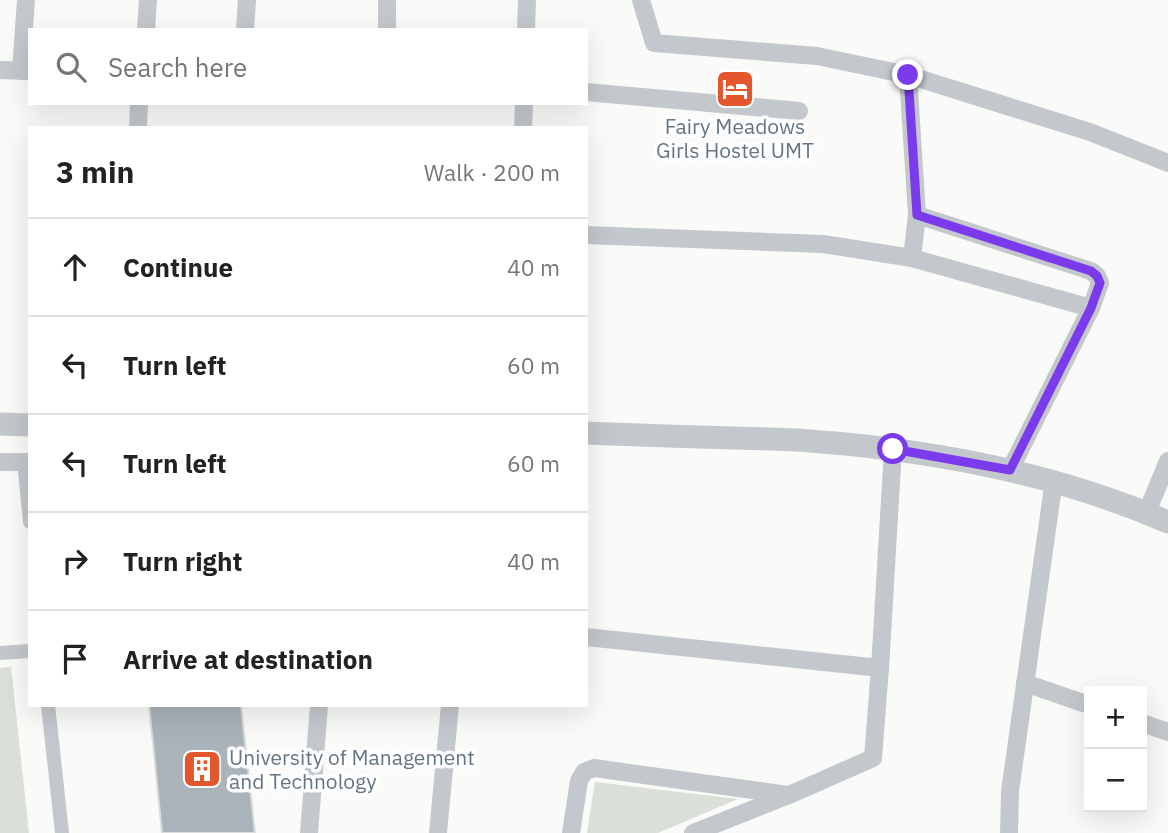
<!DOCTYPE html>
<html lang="en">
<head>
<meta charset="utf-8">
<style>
	body { margin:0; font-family:"IBM Plex Sans",sans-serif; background:#f2f2f2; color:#222 }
	.controls { position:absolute; right:21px; bottom:21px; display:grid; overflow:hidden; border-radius:0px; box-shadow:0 7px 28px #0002 }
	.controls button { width:63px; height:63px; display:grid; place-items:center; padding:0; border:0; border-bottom:2px solid #e0e0e0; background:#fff; color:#222; font:35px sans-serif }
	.stop { position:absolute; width:21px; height:21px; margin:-16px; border:5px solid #7c3aed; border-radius:50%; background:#fff }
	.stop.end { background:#7c3aed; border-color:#fff; box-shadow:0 2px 7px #0008 }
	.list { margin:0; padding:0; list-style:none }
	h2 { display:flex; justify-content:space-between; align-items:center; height:91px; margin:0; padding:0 28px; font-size:30px }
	h2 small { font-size:23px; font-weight:400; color:#767676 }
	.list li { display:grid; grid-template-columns:46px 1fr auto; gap:21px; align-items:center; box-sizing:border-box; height:98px; padding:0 28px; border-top:2px solid #e0e0e0 }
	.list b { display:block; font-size:26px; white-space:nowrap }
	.list em { font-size:23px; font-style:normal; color:#767676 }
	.icon { flex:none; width:38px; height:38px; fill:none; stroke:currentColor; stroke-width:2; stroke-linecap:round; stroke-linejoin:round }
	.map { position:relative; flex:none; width:1168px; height:833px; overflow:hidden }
	.search { position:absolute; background:#fff; box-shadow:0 7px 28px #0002; left:28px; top:28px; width:560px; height:77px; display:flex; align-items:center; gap:18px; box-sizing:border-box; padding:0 24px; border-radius:0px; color:#767676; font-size:26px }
	.panel { position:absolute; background:#fff; box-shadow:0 7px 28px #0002; left:28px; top:126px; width:560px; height:581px; border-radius:0px }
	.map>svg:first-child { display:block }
	.green { fill:#dadfd7 }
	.building { fill:#aab3b9; stroke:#dcdcda; stroke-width:2 }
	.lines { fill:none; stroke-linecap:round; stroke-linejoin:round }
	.pedestrian { stroke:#c3c8cc; stroke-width:14 }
	.minor { stroke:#c3c8cc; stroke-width:18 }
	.tertiary { stroke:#c3c8cc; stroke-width:23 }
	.route { stroke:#7c3aed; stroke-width:9 }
	.labels { text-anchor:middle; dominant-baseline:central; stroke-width:7; stroke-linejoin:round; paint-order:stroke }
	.poi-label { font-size:21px; fill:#657683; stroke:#fff }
</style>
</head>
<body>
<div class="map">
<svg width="1168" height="833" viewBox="0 0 1168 833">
	<rect width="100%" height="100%" fill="#fafaf8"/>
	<g class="green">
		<path d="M11 667 29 833H0V668Z"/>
		<path d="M595 782 738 799 658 833H587Z"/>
	</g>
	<path class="building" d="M149 705H241L255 833H162Z"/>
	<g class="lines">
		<g class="pedestrian">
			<path d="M24 462 30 522"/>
			<path d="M0 653 30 651"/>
			<path d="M48 705 62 833"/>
		</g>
		<g class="minor">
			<path d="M641 0 654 43 817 56 908 75 917 215 912 258"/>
			<path d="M146 30 148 0"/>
			<path d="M245 30 247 0"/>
			<path d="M387 30V0"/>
			<path d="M526 30 527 0"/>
			<path d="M0 70 30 71"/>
			<path d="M21 71 26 0"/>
			<path d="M908 75 1090 132 1168 163"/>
			<path d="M586 92 799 111 734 105"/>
			<path d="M138 128 139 103"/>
			<path d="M523 128 524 103"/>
			<path d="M917 215 1091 271 1097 276 1100 283 1091 308 1010 470"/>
			<path d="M586 235 823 244 912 258 1091 308"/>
			<path d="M0 462H30"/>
			<path d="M1147 512 1168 461"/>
			<path d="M586 637 880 668"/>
			<path d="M1025 683 1089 705"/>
			<path d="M1142 723 1168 732"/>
			<path d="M309 833 319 705"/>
			<path d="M438 833 450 705"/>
			<path d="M571 833 579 781 584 772 594 768 788 795"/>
			<path d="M693 833 789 795 873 758 880 668 893 449"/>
			<path d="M1009 833 1010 791 1054 480"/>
		</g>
		<g class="tertiary">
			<path d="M0 424 30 425"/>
			<path d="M586 433C636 435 686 437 736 438 761 439 786 439 810 441 932 450 1055 473 1168 522"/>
		</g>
	</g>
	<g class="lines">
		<path class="route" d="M893 449 1010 470 1091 308 1100 283 1097 276 1091 271 917 215 908 75"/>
	</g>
	<defs>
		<g id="hotel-square" transform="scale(2.0125)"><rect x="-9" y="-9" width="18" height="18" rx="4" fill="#e4572e" stroke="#fff"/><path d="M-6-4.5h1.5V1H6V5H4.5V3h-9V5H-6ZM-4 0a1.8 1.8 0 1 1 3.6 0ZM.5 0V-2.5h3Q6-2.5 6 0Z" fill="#fff"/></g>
		<g id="building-square" transform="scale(2.0125)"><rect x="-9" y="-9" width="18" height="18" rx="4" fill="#e4572e" stroke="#fff"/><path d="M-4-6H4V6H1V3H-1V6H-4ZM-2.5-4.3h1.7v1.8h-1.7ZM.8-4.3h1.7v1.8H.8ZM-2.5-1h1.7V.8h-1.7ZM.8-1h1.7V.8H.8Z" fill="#fff"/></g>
	</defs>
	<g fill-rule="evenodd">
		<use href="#hotel-square" x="735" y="89"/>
		<use href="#building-square" x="202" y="769"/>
	</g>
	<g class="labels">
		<g class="poi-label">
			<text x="735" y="126">Fairy Meadows<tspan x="735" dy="24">Girls Hostel UMT</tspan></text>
			<text x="229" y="757" text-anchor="start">University of Management<tspan x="229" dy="24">and Technology</tspan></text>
		</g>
	</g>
</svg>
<div class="controls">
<button>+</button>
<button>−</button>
</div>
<div class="stop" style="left:893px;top:449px"></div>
<div class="stop end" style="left:908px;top:75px"></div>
<div class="search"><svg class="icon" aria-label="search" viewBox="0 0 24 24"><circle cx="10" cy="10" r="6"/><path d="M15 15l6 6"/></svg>Search here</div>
<section class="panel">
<h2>3 min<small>Walk · 200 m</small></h2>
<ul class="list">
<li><svg class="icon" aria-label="ahead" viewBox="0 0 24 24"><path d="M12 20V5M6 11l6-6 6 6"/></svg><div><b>Continue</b></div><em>40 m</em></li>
<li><svg class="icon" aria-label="left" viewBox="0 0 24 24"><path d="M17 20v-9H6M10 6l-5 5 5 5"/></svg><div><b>Turn left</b></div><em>60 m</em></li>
<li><svg class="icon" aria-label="left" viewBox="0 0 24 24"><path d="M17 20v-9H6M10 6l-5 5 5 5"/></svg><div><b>Turn left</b></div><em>60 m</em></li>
<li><svg class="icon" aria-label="right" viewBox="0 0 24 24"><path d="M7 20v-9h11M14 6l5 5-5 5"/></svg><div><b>Turn right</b></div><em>40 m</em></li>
<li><svg class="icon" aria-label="arrive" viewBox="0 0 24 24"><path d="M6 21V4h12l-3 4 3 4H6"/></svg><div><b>Arrive at destination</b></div></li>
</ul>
</section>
</div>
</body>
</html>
